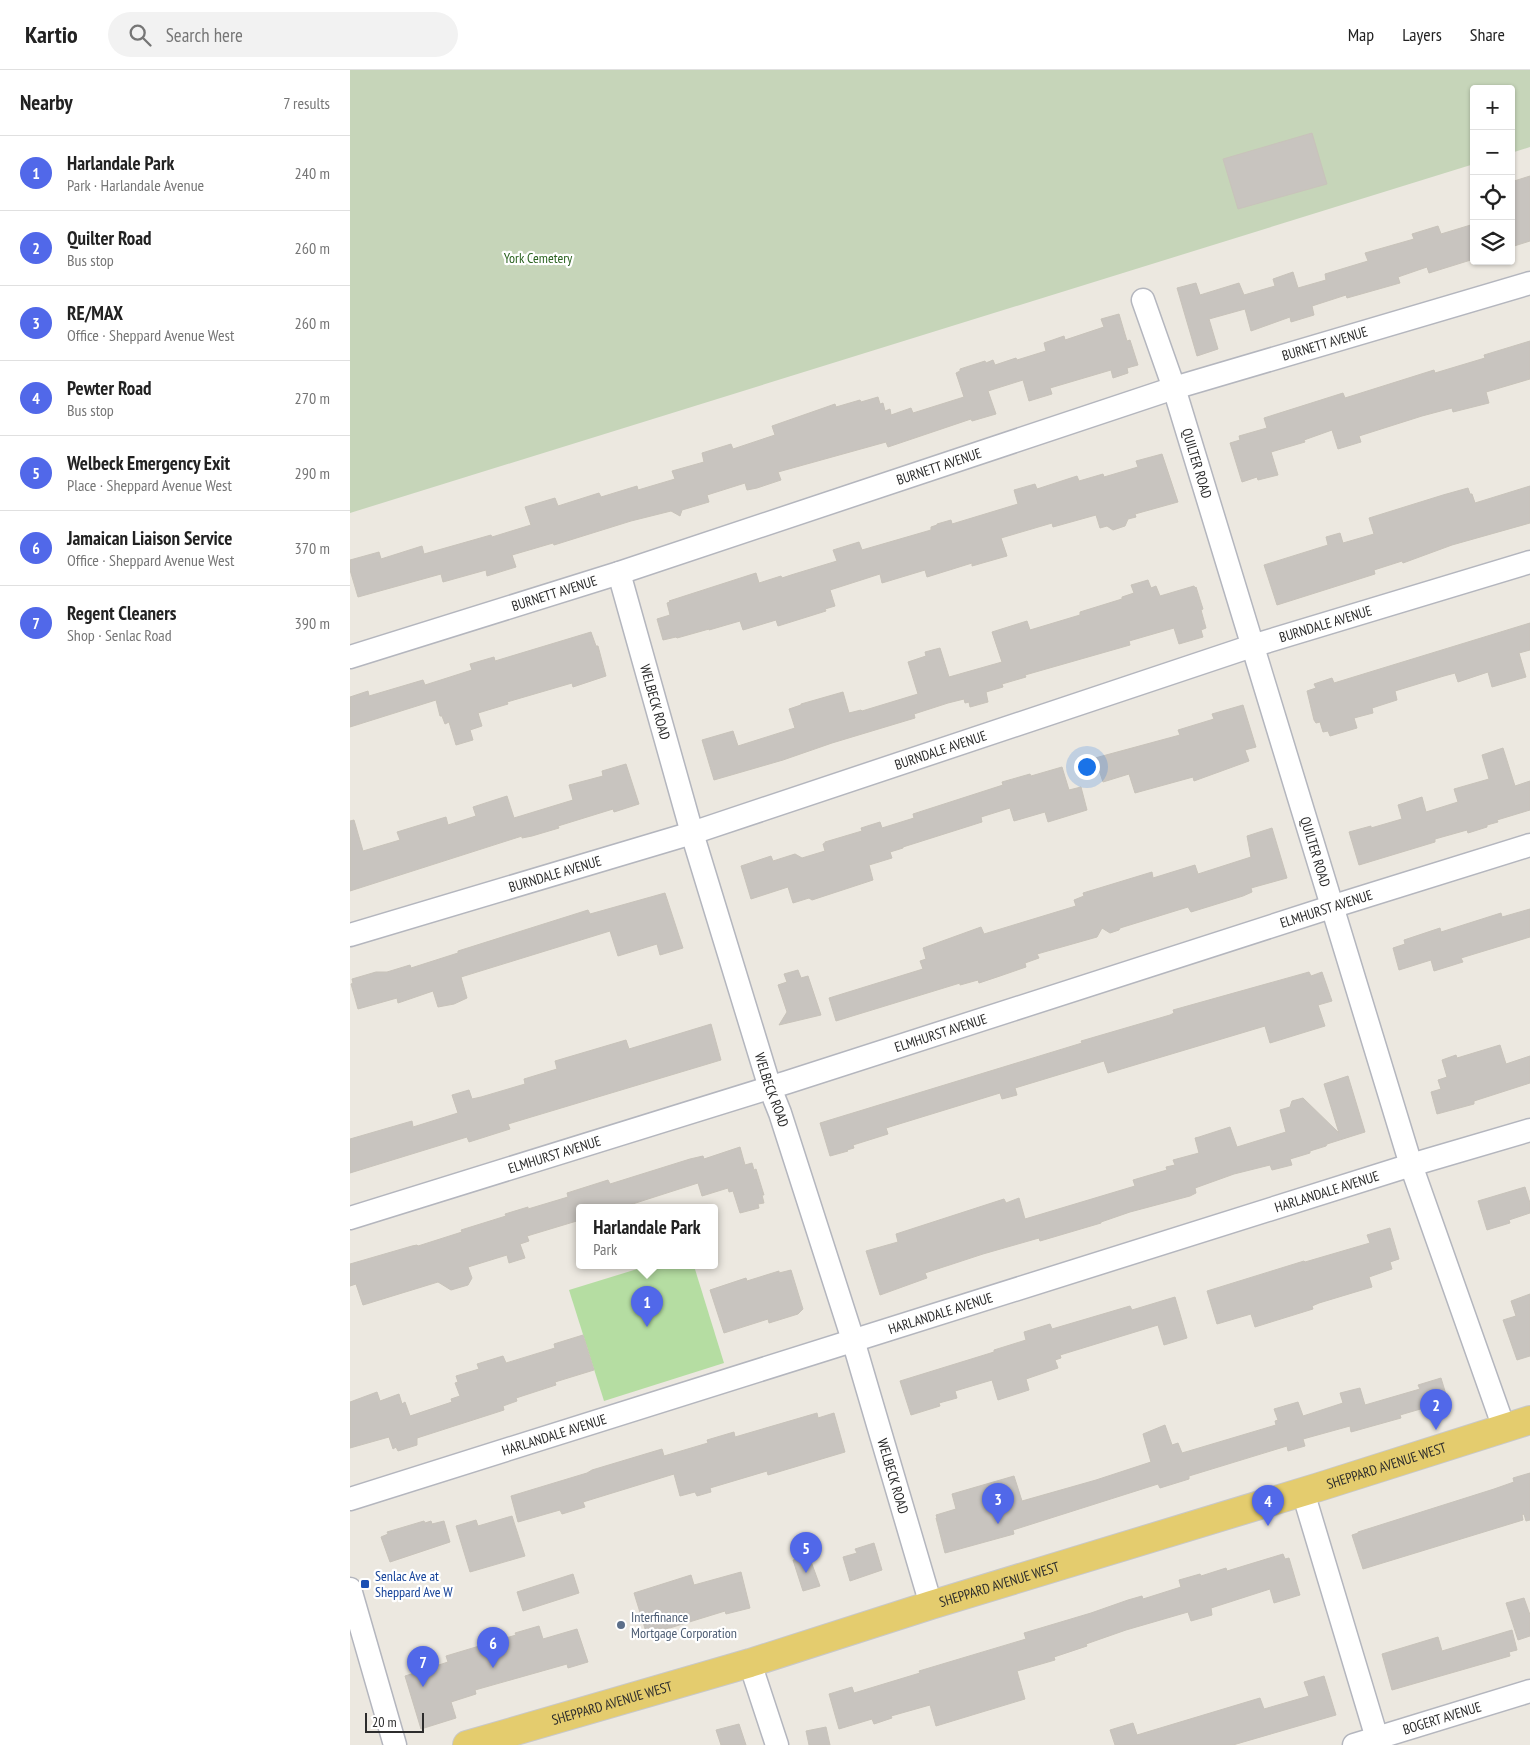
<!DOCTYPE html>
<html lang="en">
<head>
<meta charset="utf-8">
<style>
	body { margin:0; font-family:"PT Sans Narrow",sans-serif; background:#f2f2f2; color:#222 }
	.controls { position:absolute; right:15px; top:15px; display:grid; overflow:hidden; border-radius:5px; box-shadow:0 1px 4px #0004 }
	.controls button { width:45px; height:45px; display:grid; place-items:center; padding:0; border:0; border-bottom:1px solid #e0e0e0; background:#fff; color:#222; font:25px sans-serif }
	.scale { position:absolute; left:15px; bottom:12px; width:59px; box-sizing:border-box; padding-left:5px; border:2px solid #2c2c2c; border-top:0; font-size:14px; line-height:18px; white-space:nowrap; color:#2c2c2c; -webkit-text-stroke:4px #fff; paint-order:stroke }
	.you { position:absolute; left:736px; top:696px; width:18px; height:18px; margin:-12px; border:4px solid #fff; border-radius:50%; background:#1a73e8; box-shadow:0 0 0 8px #1a73e833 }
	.badge { display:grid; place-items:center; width:32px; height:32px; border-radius:50%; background:#5168e9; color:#fff; font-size:16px; font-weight:700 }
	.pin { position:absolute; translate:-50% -41px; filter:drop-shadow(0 1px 2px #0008) }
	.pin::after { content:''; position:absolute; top:26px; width:18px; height:15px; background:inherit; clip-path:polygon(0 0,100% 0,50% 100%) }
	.popup { position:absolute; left:226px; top:1134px; width:142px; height:65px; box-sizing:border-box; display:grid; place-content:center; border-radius:5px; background:#fff; filter:drop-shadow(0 1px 4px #0005); font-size:16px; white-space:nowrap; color:#767676 }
	.popup b { font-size:19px; color:#222 }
	.popup::after { content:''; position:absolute; left:50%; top:100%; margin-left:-10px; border:10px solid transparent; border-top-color:#fff }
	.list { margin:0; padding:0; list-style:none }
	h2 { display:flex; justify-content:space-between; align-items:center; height:65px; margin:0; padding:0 20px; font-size:21px }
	h2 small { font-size:16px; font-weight:400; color:#767676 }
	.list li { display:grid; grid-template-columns:32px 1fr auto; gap:15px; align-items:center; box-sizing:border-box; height:75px; padding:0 20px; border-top:1px solid #e0e0e0 }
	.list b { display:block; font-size:19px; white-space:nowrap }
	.list p { margin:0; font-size:16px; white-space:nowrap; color:#767676 }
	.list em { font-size:16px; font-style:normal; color:#767676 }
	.icon { flex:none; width:28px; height:28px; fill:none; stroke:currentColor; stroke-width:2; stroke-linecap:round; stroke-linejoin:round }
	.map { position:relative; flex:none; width:1180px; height:1675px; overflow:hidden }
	header { display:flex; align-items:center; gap:30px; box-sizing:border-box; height:70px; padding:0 25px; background:#fff; border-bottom:1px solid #e0e0e0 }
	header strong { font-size:24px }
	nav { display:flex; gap:28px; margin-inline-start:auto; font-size:18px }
	.search { width:350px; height:45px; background:#f2f2f2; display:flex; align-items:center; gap:12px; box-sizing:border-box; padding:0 18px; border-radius:28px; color:#767676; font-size:19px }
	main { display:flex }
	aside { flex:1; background:#fff }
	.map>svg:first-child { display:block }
	.green { fill:#b5dda2 }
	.cemetery { fill:#c6d5b9 }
	.building { fill:#c8c4bf; stroke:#c8c3ba }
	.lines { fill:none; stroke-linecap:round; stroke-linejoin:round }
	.minor-casing { stroke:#b4b6be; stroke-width:25 }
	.major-casing { stroke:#c8c8c8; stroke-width:30 }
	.minor { stroke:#fff; stroke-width:22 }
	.major { stroke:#e4cc6e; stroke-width:28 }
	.transit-dot { fill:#1a4fb4; stroke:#fff; stroke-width:2 }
	.service-dot { fill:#5c6f8a; stroke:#fff; stroke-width:2 }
	.labels { text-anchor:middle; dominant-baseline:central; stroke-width:4.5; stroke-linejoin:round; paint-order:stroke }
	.park-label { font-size:14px; fill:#2d6422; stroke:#fff }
	.street-label { font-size:14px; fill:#2c2c2c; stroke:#fff }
	.transit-label { font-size:14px; fill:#164399; stroke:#fff; text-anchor:start }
	.service-label { font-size:14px; fill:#4e5e75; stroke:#fff; text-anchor:start }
</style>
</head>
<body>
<header>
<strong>Kartio</strong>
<div class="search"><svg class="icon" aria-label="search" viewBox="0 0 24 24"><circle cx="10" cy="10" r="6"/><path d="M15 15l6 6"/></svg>Search here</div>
<nav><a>Map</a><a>Layers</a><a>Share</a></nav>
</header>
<main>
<aside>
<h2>Nearby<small>7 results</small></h2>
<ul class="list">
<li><span class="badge">1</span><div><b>Harlandale Park</b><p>Park · Harlandale Avenue</p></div><em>240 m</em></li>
<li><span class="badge">2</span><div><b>Quilter Road</b><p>Bus stop</p></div><em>260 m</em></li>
<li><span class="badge">3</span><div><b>RE/MAX</b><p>Office · Sheppard Avenue West</p></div><em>260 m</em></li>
<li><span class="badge">4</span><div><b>Pewter Road</b><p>Bus stop</p></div><em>270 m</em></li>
<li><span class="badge">5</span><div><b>Welbeck Emergency Exit</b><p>Place · Sheppard Avenue West</p></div><em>290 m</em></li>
<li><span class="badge">6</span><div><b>Jamaican Liaison Service</b><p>Office · Sheppard Avenue West</p></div><em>370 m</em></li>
<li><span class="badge">7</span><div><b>Regent Cleaners</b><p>Shop · Senlac Road</p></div><em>390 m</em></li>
</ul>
</aside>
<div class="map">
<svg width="1180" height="1675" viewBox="0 0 1180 1675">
	<rect width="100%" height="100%" fill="#ece8e0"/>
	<path class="green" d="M297 1196H344L374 1293 254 1331 219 1220Z"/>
	<path class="cemetery" d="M0 0H1180V77L1161 83V19H1124V94L0 443Z"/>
	<g class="building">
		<path d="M962 63 977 114 888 139 873 89Z"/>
		<path d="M1180 106V171L1161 177V112Z"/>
		<path d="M1124 154V189L1079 203 1077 197 1048 207 1050 213 997 228 996 225 962 236 964 245 941 252 940 247 901 261 895 239 859 249 868 279 847 286 827 218 846 213 850 225 889 213 894 225 925 216 923 209 943 202 948 218 976 210 975 204 1018 191 1015 183 1064 169 1062 164 1088 156 1091 164Z"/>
		<path d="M769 244 777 271 780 270 788 295 777 298 778 303 763 308 761 300 700 318 702 324 679 331 673 310 638 321 646 344 622 351 621 349 538 377 536 372 428 402 431 410 407 418 397 420 395 413 357 425 359 432 332 440 330 446 321 441 281 451 204 475 203 473 162 485 166 497 137 506 136 500 93 512 91 504 8 527 0 500V490L29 482 31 489 72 476 74 484 141 465 142 467 181 455 175 437 205 428 208 436 249 423 251 427 287 416 288 420 325 409 322 401 354 392 352 383 381 374 383 379 425 365 422 356 485 334 486 337 510 330 511 332 528 327 530 334 533 333 535 341 540 339 541 345 561 338 563 343 614 327 606 303 610 301V299L635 291 636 293 643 290 645 295 666 288 667 290 696 281 694 273 714 266 715 270 754 257 751 249Z"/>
		<path d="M1180 271V309L1136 322 1139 333 1103 342 1102 338 1072 346 1009 366 1011 372 988 379 982 360 954 370 955 372 921 382 928 405 908 410 907 407 892 412 880 373 890 370 889 366 917 358 914 348 993 323 995 328 1084 300 1085 303 1135 288 1134 285Z"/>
		<path d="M812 384 828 432 785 444 786 447 778 449 775 456 763 460 757 456 750 458 746 445 703 457 702 453 651 468 657 486 622 496V493L577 507 575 500 532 513 530 504 480 520 485 536 475 539 476 541 428 556 426 550 393 560 390 551 359 560V559L327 568 326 567 313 570 307 549 320 545 317 533 320 532 319 531 406 503 409 513 431 506 432 508 441 505 487 491 483 480 509 472 512 480 581 460V457L587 455V454L601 450 602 454 668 434 664 420 685 414 687 419 727 406 729 411 753 404 754 407 788 397 786 391Z"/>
		<path d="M1180 416V453L1102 475 1053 493 1052 491 1024 500 1025 504 927 535 914 495 978 475 976 467 990 463 993 473 1024 464 1019 448 1093 425 1118 418 1120 424H1122L1125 433Z"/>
		<path d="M798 510 801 518 806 516 810 526 844 516 845 518 846 517 853 539 851 540 856 558 851 560 853 567 829 574 824 558 779 571 780 575 675 605 676 607 652 614 653 617 636 622 638 632 620 637 619 632 615 633 614 629 598 633 564 644 565 648 482 673 433 690 364 710 352 670 383 661 388 676 445 658 439 639 451 635V634L493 622 499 643 511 640 512 641 568 624 558 592 576 586 575 582 590 578 599 607 652 592 642 562 677 551 680 560 730 545V542L772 529V527L784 523 781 515Z"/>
		<path d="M1180 553V580L1169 583 1176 607 1142 617 1138 602 1108 612 1105 603 1094 606 1045 621 1047 630 1022 638 1023 643 1004 648 1007 658 980 666 978 661 973 662 970 652 966 653 964 650 957 621 966 618 964 614 982 608 984 613Z"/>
		<path d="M241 562 246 576H248L256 606 223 617 222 613 157 632 158 634 128 643 132 656 120 660 123 670 106 675 99 652 95 654 92 646H90L86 630 0 657V627L18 621 19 626 73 610 75 615 122 600 120 594 144 587 145 591Z"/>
		<path d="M893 635 906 677 895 680 899 691 844 711 843 707 785 723 779 704 753 712 745 688 830 665 828 660 864 649 862 644Z"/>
		<path d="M1153 678 1165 716 1180 711V740L1147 750 1148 752 1137 755V757L1118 763 1117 760 1085 769V772L1009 795 999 762 1021 756V758L1052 749 1048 735 1072 727 1076 742 1108 732 1104 719 1139 709 1132 685Z"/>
		<path d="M276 694 289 734 264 742 263 739 208 756 209 758 182 766 172 768V766L0 821V751L4 750 13 781 50 770 47 762 96 747 98 755 126 746 123 737 157 726 164 748 223 730 219 715 253 706 252 701Z"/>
		<path d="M712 697 719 720 731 717 737 740 698 752 695 742 664 751 660 738 631 747 632 752 553 777V778L540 782 542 788 519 795 523 810 462 830 459 828 443 833 438 817 401 829 391 796 421 786 423 791 445 784 452 788 475 781 473 774 475 773V772L512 761 511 758 530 752 532 758 564 748 563 744 653 715 652 712 680 704 681 706Z"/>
		<path d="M922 758 937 808 901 818 902 822 893 826 841 842 838 837 770 858 769 860 760 863 752 858 747 867 687 884 689 888 675 893 676 897 650 906 629 913 628 910 610 915V913L486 951 479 928 573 899 570 891 576 889 573 878 631 857 634 864 726 836 724 830 734 826 733 823 802 802 803 808 845 795 848 804 901 787 897 766Z"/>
		<path d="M315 823 333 878 310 885 307 874 268 886 260 861 111 907 117 928 104 934 88 937 83 921 48 933 47 928 8 939 1 914 3 913 2 909 26 902H37L60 895 61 898 108 883V881L238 840 240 844Z"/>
		<path d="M1180 839V867L1111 888 1113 892 1084 901 1081 890 1049 900 1043 878 1055 874 1054 870 1090 858 1091 862 1151 843 1152 847Z"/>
		<path d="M448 900 451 908 458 906 471 945 429 955 437 942 428 915 437 912 434 904Z"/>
		<path d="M959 902 961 906 972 902 982 931 968 935 975 956 920 973 915 956 758 1003 754 991 665 1018 667 1025 652 1029 650 1023 536 1058 538 1064 503 1075 504 1078 497 1080 498 1081 480 1086 470 1053 732 973 731 971 820 945 824 943 823 940Z"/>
		<path d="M361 954 371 990 158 1054 160 1059 119 1072 117 1067 0 1103V1069L62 1051 63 1057 108 1043 102 1025 119 1020 122 1029 131 1027 175 1014 174 1009 207 999 205 991 276 970 279 979Z"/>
		<path d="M1150 975 1156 994 1180 986V1013L1124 1031V1034L1087 1044 1081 1022 1091 1019 1088 1010 1097 1007 1092 990 1106 985 1107 988Z"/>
		<path d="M998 1006 1015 1062 977 1074 976 1076 960 1081V1083L940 1089 942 1095 922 1100 920 1095 884 1104 845 1118 846 1123 840 1126 780 1142 751 1152V1153L690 1171 689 1168 633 1184 575 1203 577 1208 530 1225 516 1181 548 1172 546 1164 654 1129 656 1133 669 1128 675 1149 785 1116 783 1110 817 1100 816 1097 825 1095 823 1090 849 1083 845 1068 849 1067 880 1057 887 1077 936 1062 930 1040 940 1037 942 1031 953 1028 989 1063 974 1014Z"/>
		<path d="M390 1077 395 1095 402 1093 404 1100 406 1099 414 1125H412L414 1133 408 1134 409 1138 390 1143 383 1121 379 1122 378 1118 352 1126 348 1113 270 1138H230V1150L177 1166 179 1171 170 1174 175 1188 159 1193 157 1185 118 1197 122 1208 118 1215 101 1220 88 1212 13 1235 6 1214 0 1216V1194L62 1176 67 1175 68 1176 112 1162 111 1160 156 1146 155 1144 178 1137V1139L218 1127 217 1123 258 1110 260 1114 340 1089 353 1086 354 1089Z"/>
		<path d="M1175 1117 1180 1133V1143L1159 1150 1160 1153 1137 1160 1128 1131Z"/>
		<path d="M1040 1158 1049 1189 1040 1192 1042 1199 1019 1207 1022 1217 969 1233 962 1236 963 1239 905 1257 901 1244 867 1254 857 1221 954 1191 955 1192 1020 1173 1017 1165Z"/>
		<path d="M441 1200 453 1239 448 1244 419 1253 418 1249 374 1263 360 1220 396 1208 397 1211 429 1201V1203Z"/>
		<path d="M1180 1224V1286L1167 1290 1153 1250 1166 1246 1161 1231Z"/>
		<path d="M825 1227 837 1268 814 1275 808 1255 710 1285 711 1288 705 1290 708 1298 676 1309 679 1320 648 1330 642 1310 605 1321 607 1328 589 1333 590 1336 561 1345 550 1311 644 1282V1280L676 1270 674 1262 700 1254 702 1259 780 1236 782 1240Z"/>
		<path d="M233 1265 244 1300 205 1312 206 1315 166 1328 167 1331 153 1336 154 1340 67 1368V1375L48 1381 46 1377 43 1379 39 1367 0 1378V1332L27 1322 30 1331 49 1324 52 1334 55 1332 60 1346 102 1332 101 1329 110 1326 105 1313 108 1312 106 1306 129 1299 127 1294 153 1286 156 1293 205 1278 204 1274Z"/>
		<path d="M1091 1308 1098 1331 1050 1345 1051 1348 1001 1362 1000 1356 953 1369 955 1376 938 1381 937 1376 839 1406V1409L810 1418 808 1414 663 1460 664 1464 595 1483 586 1448H587L586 1445 606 1439 602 1424 664 1406 672 1431 746 1410 801 1392 793 1364 815 1355 822 1375 828 1373 832 1383 926 1355 925 1351 928 1350 924 1339 948 1332 953 1346 993 1333 990 1323 1010 1318 1015 1335 1070 1319 1068 1315Z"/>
		<path d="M467 1343 468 1348 484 1343 495 1382 418 1405 417 1401 360 1418 361 1422 347 1426 345 1422 330 1426 324 1404 233 1432 235 1437 212 1444 210 1440 168 1452 161 1426 237 1403 242 1400 312 1379 314 1386 358 1373 357 1370 384 1362 385 1367Z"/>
		<path d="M1180 1403V1450L1176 1451 1174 1444 1172 1445 1173 1450 1013 1499 1002 1465 1008 1463V1462L1144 1419 1164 1412 1163 1408Z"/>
		<path d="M162 1446 175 1486 120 1502 106 1456 126 1450 128 1456Z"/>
		<path d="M74 1451 75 1453 81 1451 82 1454 94 1451 100 1472 40 1492 31 1467 38 1464 37 1462Z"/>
		<path d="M524 1473 532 1500 500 1511 493 1487 507 1483 505 1479Z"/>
		<path d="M933 1484 935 1489 939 1488 950 1525 924 1533 920 1519 861 1538 862 1545 841 1551 838 1542 776 1560 736 1574 737 1576 704 1587 705 1590 667 1601 675 1629 586 1656 580 1635 541 1646 542 1648 524 1654 522 1649 489 1659 479 1624 502 1617 504 1623 570 1603 569 1601 676 1569 674 1563 741 1543 778 1530 792 1526 793 1529 831 1517 829 1510 850 1504 851 1506 876 1498 877 1501Z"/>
		<path d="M459 1486 470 1516 453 1521 443 1490Z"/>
		<path d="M391 1502 400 1538 376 1544 375 1541 297 1565 284 1523 341 1505 344 1515Z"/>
		<path d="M223 1504 229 1523 173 1541 167 1522Z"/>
		<path d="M1174 1528 1180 1545V1566L1168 1570 1156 1533Z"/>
		<path d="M189 1556 193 1569 227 1559 238 1592 218 1598 217 1594 125 1620 126 1624 101 1632 106 1648 71 1659 55 1606 98 1592 96 1586 166 1565 165 1563Z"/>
		<path d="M1162 1560 1167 1580 1159 1582 1160 1586 1042 1620 1032 1584 1088 1567 1092 1581Z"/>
		<path d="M974 1606 986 1645 883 1675H765L760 1660 783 1653 787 1665 910 1628 914 1639 959 1626 954 1612Z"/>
		<path d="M389 1654 396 1675H371L366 1660Z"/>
		<path d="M476 1657 480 1675H459L456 1661Z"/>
	</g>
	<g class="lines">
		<g class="minor-casing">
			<g id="minor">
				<path id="s1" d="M793 230 824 318 1061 1095 1154 1358"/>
				<path id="s2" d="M269 503 342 763 420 1018 430 1043 503 1270 581 1535"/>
				<path id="s3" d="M0 587 269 503 824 318 1180 213"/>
				<path id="s4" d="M0 865 342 763 902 576 1180 492"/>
				<path id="s5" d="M0 1148 438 1012 981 837 1180 775"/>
				<path d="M953 1422 1029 1675"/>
				<path id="s6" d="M0 1429 1061 1095 1180 1060"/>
				<path d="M0 1519 45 1675"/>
				<path d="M400 1593 427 1675"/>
				<path id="s7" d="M1004 1675 1180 1621"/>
			</g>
		</g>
		<g class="major-casing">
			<g id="major">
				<path id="s8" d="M117 1675 400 1593 581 1535 969 1417 1180 1350"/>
			</g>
		</g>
		<use href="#minor" class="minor"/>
		<use href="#major" class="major"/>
	</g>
	<rect class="transit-dot" x="10" y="1509" width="10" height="10" rx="2.5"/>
	<circle class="service-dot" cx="271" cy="1555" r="5"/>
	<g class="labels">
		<g class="park-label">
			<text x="188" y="188">York Cemetery</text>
		</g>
		<g class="street-label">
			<text stroke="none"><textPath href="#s3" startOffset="1024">BURNETT AVENUE</textPath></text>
			<text stroke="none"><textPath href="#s1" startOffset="172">QUILTER ROAD</textPath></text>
			<text stroke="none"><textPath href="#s3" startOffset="619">BURNETT AVENUE</textPath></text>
			<text stroke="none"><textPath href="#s3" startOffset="214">BURNETT AVENUE</textPath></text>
			<text stroke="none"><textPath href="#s4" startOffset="1024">BURNDALE AVENUE</textPath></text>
			<text stroke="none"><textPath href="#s2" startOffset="134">WELBECK ROAD</textPath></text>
			<text stroke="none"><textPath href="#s4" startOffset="619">BURNDALE AVENUE</textPath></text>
			<text stroke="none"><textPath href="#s1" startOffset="578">QUILTER ROAD</textPath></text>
			<text stroke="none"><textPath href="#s4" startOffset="214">BURNDALE AVENUE</textPath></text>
			<text stroke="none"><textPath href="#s5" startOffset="1024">ELMHURST AVENUE</textPath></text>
			<text stroke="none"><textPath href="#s5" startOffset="619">ELMHURST AVENUE</textPath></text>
			<text stroke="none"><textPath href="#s2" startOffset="539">WELBECK ROAD</textPath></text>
			<text stroke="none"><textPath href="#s5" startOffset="214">ELMHURST AVENUE</textPath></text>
			<text stroke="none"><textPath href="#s6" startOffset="1024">HARLANDALE AVENUE</textPath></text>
			<text stroke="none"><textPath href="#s6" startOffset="619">HARLANDALE AVENUE</textPath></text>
			<text stroke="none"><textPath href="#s6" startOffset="214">HARLANDALE AVENUE</textPath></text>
			<text stroke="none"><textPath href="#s8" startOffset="961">SHEPPARD AVENUE WEST</textPath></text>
			<text stroke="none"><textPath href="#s2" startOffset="944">WELBECK ROAD</textPath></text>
			<text stroke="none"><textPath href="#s8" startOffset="556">SHEPPARD AVENUE WEST</textPath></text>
			<text stroke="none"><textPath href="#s8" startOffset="151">SHEPPARD AVENUE WEST</textPath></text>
			<text stroke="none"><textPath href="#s7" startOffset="92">BOGERT AVENUE</textPath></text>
		</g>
		<g class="transit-label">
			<text x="25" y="1506">Senlac Ave at<tspan x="25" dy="16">Sheppard Ave W</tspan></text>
		</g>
		<g class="service-label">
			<text x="281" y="1547">Interfinance<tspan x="281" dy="16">Mortgage Corporation</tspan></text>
		</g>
	</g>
</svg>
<div class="controls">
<button>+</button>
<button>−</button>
<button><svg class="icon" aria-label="locate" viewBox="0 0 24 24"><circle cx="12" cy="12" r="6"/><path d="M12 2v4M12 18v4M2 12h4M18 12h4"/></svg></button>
<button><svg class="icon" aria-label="layers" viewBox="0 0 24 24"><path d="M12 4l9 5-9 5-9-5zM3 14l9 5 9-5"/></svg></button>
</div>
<div class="scale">20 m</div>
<div class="you"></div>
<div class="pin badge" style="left:297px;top:1257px">1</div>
<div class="popup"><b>Harlandale Park</b>Park</div>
<div class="pin badge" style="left:1086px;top:1360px">2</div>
<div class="pin badge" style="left:648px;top:1454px">3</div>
<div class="pin badge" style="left:918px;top:1456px">4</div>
<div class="pin badge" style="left:456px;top:1503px">5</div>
<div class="pin badge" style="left:143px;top:1598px">6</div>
<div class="pin badge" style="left:73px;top:1617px">7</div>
</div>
</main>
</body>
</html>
